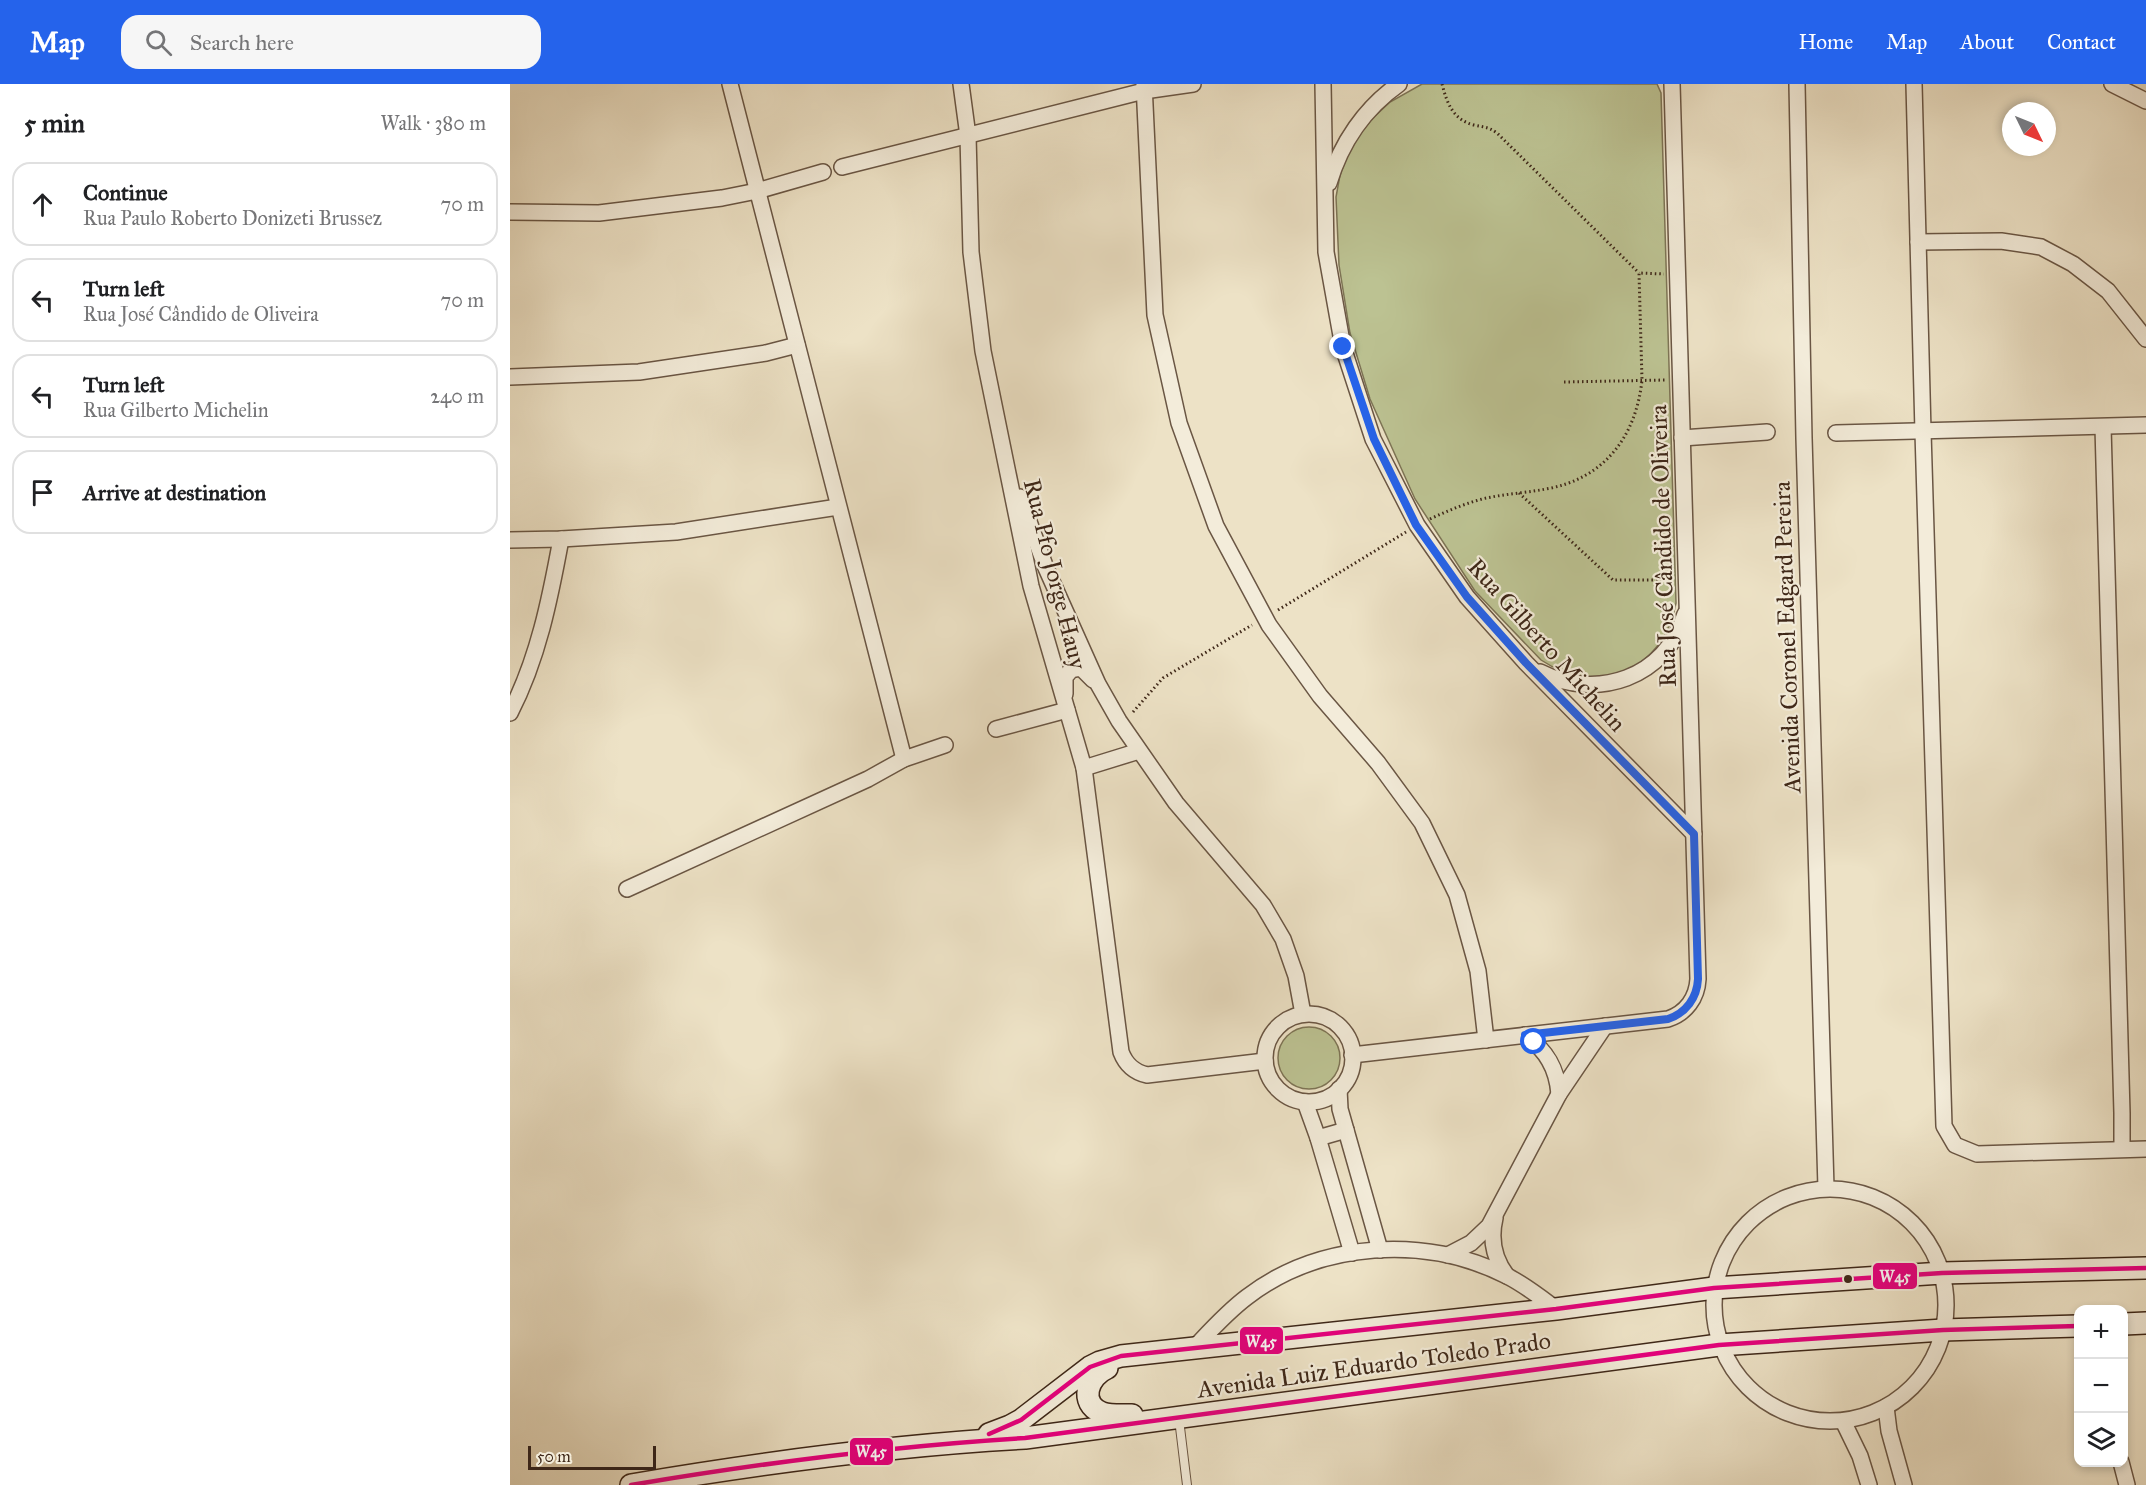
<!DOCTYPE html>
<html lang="en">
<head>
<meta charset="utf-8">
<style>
	body { margin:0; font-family:"IM FELL Great Primer",serif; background:#f6f6f6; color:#202124 }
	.controls { position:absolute; right:18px; bottom:18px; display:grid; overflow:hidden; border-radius:12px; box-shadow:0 3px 9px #0003 }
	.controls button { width:54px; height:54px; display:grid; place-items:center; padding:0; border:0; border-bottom:2px solid #e0e0e0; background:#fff; color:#202124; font:30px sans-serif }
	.compass { position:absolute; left:1492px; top:18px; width:54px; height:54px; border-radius:50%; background:#fff; box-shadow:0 3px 9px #0003; rotate:133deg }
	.scale { position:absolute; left:18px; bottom:15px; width:128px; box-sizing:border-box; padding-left:6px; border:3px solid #3e2718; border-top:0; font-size:16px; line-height:21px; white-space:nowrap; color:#3e2718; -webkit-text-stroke:4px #f3ecda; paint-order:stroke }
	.stop { position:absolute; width:18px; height:18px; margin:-14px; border:4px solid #2563eb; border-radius:50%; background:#fff }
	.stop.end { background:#2563eb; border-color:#fff; box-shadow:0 2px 6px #0008 }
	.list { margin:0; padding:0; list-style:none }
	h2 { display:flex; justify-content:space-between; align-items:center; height:78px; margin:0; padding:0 24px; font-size:26px }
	h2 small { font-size:20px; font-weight:400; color:#757577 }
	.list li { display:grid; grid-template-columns:39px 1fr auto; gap:18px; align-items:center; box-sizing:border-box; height:84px; margin:0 12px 12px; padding:0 12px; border:2px solid #e0e0e0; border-radius:18px }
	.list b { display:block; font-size:22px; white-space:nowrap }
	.list p { margin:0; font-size:20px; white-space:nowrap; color:#757577 }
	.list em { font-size:20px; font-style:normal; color:#757577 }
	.icon { flex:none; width:33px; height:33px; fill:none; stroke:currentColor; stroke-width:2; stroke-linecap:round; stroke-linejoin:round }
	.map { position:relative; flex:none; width:1636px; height:1401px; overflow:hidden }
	header { display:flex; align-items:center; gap:36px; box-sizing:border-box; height:84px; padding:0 30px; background:#2563eb; color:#fff }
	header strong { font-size:28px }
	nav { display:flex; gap:33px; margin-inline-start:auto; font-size:21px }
	.search { width:420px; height:54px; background:#f6f6f6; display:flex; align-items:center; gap:15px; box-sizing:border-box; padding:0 21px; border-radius:18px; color:#757577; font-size:22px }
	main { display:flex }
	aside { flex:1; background:#fff }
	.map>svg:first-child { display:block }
	.green { fill:#bcc292; stroke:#7d7455; stroke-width:1.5 }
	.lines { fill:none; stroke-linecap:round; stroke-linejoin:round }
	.service-casing { stroke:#6a5644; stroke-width:10 }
	.minor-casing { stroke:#6a5644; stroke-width:18 }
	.secondary-casing { stroke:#3e2718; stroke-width:24 }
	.path { stroke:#3e2718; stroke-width:3; stroke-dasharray:1.5 3; stroke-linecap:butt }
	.service { stroke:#f3ecda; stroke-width:8 }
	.minor { stroke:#f3ecda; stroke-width:15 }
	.secondary { stroke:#f3ecda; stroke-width:21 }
	.bus-1-casing { stroke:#f3ecda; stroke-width:9 }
	.bus-1 { stroke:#e5007d; stroke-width:4.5 }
	.route { stroke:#2563eb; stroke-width:8 }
	.bus-dot { fill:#3e2718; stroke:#f3ecda; stroke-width:2 }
	.labels { text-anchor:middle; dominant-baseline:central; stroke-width:4.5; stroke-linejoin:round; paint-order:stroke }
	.street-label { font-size:24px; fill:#3e2718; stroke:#f3ecda }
	.line-badge { stroke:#f3ecda; stroke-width:2 }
	.badge-label { font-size:16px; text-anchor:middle; font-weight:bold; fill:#fff }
</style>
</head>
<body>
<header>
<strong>Map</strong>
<div class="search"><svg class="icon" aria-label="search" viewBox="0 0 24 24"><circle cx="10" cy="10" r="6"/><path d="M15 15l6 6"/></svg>Search here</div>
<nav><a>Home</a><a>Map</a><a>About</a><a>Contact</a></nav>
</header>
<main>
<aside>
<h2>5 min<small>Walk · 380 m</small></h2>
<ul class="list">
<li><svg class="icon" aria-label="ahead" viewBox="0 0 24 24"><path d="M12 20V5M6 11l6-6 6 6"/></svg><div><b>Continue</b><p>Rua Paulo Roberto Donizeti Brussez</p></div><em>70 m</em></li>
<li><svg class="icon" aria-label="left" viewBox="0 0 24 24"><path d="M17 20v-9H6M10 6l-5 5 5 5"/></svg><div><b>Turn left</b><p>Rua José Cândido de Oliveira</p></div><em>70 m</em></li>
<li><svg class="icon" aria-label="left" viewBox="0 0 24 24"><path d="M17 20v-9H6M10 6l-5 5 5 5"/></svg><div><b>Turn left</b><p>Rua Gilberto Michelin</p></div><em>240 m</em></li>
<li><svg class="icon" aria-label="arrive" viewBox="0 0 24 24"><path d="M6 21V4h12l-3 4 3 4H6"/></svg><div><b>Arrive at destination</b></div></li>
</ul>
</aside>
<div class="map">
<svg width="1636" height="1401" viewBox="0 0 1636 1401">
	<rect width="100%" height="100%" fill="#ede2c6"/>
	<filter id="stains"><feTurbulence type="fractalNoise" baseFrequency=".00333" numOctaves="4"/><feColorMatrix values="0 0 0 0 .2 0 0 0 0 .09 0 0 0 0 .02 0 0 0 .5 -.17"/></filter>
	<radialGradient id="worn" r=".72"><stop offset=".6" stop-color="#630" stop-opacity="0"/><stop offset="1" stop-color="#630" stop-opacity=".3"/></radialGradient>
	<g class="green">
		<path d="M912 0H1147L1151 9 1166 519C1154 586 1088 614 1031 576L965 507 905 415 860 315 840 249 829 181 826 113 830 91 838 70 849 50 864 33 880 18Z"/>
		<circle cx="799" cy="974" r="31"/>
	</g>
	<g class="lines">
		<g class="service-casing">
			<path id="service" d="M669 1335 677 1401"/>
		</g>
		<g class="minor-casing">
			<g id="minor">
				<path d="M220 0 394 675"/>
				<path d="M451 0 458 52 461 168 473 267 521 502 574 684 611 968C616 981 624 988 637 991L755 977"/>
				<path d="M634 0 645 231 669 339 706 442 759 541 810 612 868 679 912 739 947 811 968 887 976 956"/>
				<path d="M813 0 816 168 833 263 863 355 907 441 957 513 1016 579 1184 750"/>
				<path d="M1287 0 1294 354 1316 1104"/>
				<path d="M1404 0 1413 348 1434 1042 1445 1061 1467 1070 1636 1065"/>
				<path d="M1602 0 1636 17"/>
				<path d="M332 83 634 7 683 0"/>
				<path d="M819 99C831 59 855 24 889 0"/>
				<path d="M0 128 89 129 212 114 247 107 313 88"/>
				<path d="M1408 158 1491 157 1531 163 1563 180 1598 207 1636 255"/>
				<path d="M0 293 129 288 256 269 287 261"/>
				<path d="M1593 343 1612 1029V1065"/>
				<path d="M1326 349 1636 341"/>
				<path d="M1172 354 1257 348"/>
				<path d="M510 413 536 484 588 600 609 637 666 719 753 821 773 855 786 892 793 930"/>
				<path d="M0 456 51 455 166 448 328 423"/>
				<path d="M1030 588C1087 617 1156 594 1175 530"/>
				<path d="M555 610V593L561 586 571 584 583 596"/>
				<path d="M0 629C28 575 40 515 51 455"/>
				<path d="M486 645 557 626"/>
				<path d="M574 684 629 667"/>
				<path d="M117 805 358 695 394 675 435 661"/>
				<circle cx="799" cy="974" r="44"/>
				<path d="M1015 951C1036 966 1047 984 1049 1010"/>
				<path d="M842 971 1158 935C1176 929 1187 914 1188 895L1162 0"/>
				<path d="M829 1005 830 1025 870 1166"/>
				<path d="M795 1018 808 1054 842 1169"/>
				<path d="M808 1054 836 1046"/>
				<circle cx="1320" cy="1221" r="116"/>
				<path d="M985 1134C980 1155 984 1175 997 1192"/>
				<path d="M938 1171 961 1159 979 1142 1049 1010 1095 942"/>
				<path d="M684 1264C701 1246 717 1228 737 1213 810 1157 916 1151 997 1192 1015 1201 1030 1213 1046 1225"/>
				<path d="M1376 1323 1379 1347 1394 1401"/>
				<path d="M1333 1337 1350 1372 1359 1401"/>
				<path d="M1611 1378 1617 1401"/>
			</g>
		</g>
		<g class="secondary-casing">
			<g id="secondary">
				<path d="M1614 1240 1636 1239"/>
				<path d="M597 1284C578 1292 568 1319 592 1329 601 1332 612 1331 622 1331"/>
				<path d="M479 1350 500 1342 511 1336 580 1283 590 1278 611 1272 1046 1225 1204 1204 1432 1189 1636 1184"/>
				<path d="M121 1401C251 1379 383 1361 515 1354L1209 1261 1433 1246 1568 1242"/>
			</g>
		</g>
		<g class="path">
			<path d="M932 0C937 19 943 36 964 41 973 43 979 43 987 49L1129 189"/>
			<path d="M1054 298 1155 296"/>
			<path d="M1009 409 1103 496H1163"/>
			<path d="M920 435C937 427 954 420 972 415 993 410 1015 409 1036 405 1094 395 1126 353 1132 296L1129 189 1154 190"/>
			<path d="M768 526 896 448"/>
			<path d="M623 628 653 594 742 541"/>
		</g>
		<use href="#service" class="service"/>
		<use href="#minor" class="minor"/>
		<use href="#secondary" class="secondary"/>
		<g class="bus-1-casing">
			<g id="bus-1">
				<path d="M479 1350 511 1336 580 1283 611 1272 1046 1225 1204 1204 1432 1189 1636 1184"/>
				<path d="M121 1401C252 1379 383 1362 515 1354L1209 1261 1433 1246 1568 1242"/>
			</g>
		</g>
		<use href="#bus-1" class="bus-1"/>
	</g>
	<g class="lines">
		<path class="route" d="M833 263 864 355 906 441 957 513 1016 579 1184 750 1188 895C1187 914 1176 929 1158 935L1015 951 1024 958"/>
	</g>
	<circle class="bus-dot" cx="1338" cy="1195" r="5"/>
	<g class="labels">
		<g class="street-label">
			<text transform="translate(1153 462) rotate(-92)">Rua José Cândido de Oliveira</text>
			<text transform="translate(545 490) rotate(76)">Rua Pfo Jorge Hauy</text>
			<text transform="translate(1277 553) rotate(-92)">Avenida Coronel Edgard Pereira</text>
			<text transform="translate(1037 561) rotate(48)">Rua Gilberto Michelin</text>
			<text transform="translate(864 1281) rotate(-8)">Avenida Luiz Eduardo Toledo Prado</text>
		</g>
	</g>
	<g class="line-badge">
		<rect x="1362" y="1178" width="46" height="28" rx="6" fill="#e5007d"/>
		<rect x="729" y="1242" width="45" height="29" rx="6" fill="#e5007d"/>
		<rect x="339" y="1353" width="45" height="29" rx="6" fill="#e5007d"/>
	</g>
	<g class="badge-label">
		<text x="1385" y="1198">W45</text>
		<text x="751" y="1263">W45</text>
		<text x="361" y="1373">W45</text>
	</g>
	<rect width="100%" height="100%" filter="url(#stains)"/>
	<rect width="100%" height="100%" fill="url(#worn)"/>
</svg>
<div class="controls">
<button>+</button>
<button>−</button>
<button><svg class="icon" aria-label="layers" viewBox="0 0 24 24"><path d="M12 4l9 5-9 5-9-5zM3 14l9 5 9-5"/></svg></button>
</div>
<svg class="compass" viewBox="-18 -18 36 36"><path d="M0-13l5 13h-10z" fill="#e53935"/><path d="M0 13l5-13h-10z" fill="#757577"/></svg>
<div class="scale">50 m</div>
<div class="stop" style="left:1024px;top:958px"></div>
<div class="stop end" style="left:833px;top:263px"></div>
</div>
</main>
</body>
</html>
